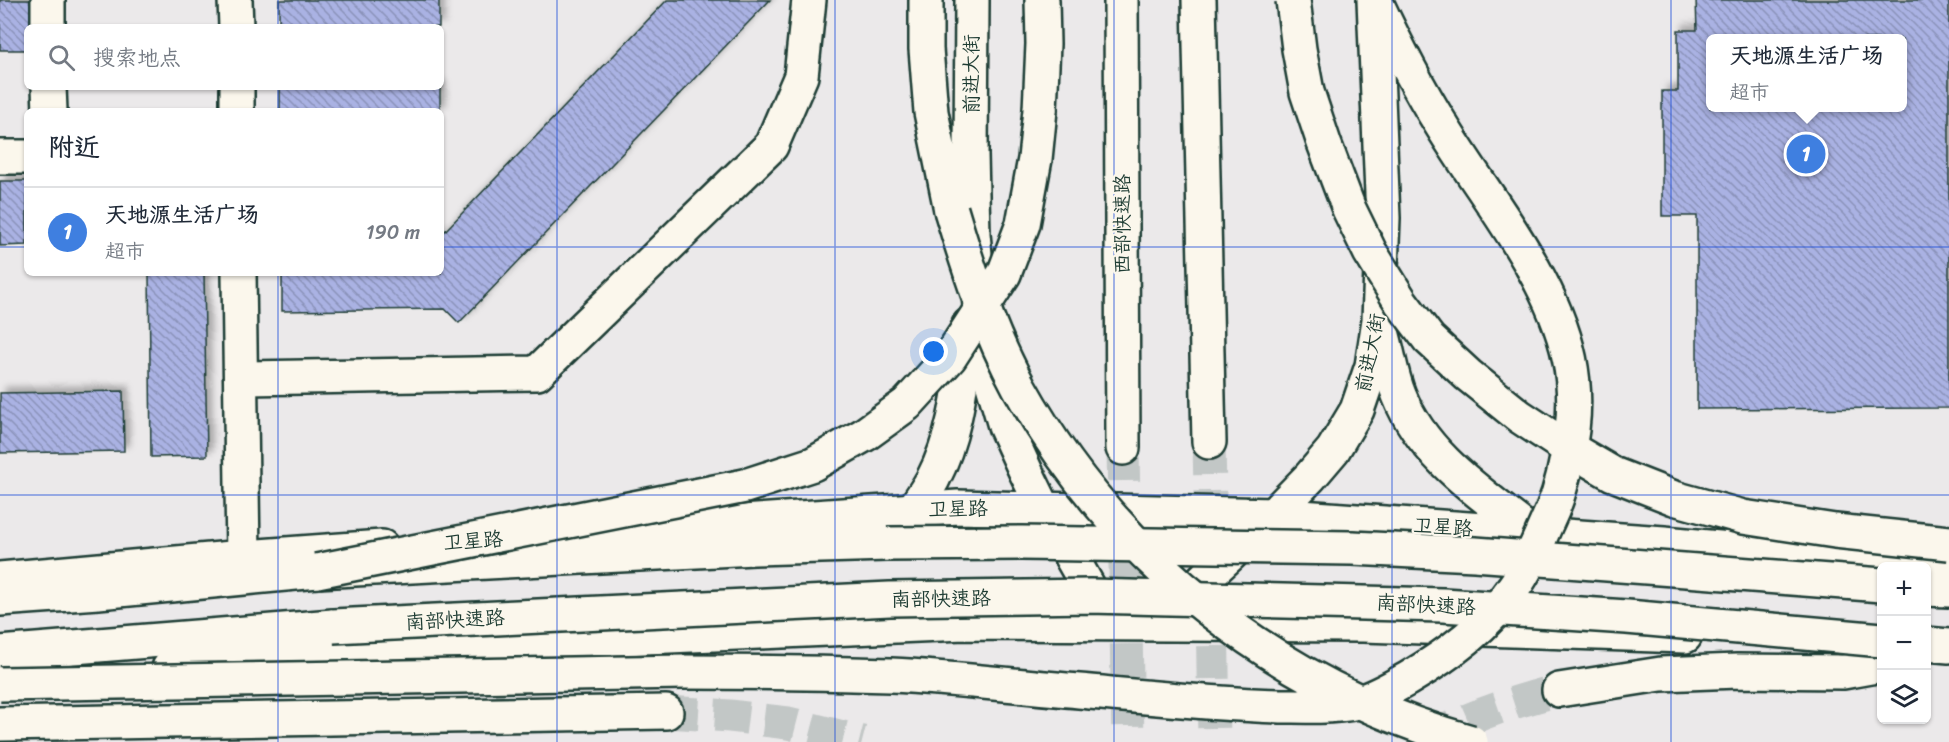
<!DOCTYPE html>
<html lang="zh">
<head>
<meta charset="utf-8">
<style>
	body { margin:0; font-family:Sriracha,"LXGW WenKai TC",sans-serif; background:#f2f2f3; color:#1f2937 }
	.controls { position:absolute; right:18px; bottom:18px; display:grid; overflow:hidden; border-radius:9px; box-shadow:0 2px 4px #0004 }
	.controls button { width:54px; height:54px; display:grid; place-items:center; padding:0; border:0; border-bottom:2px solid #e0e1e3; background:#fff; color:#1f2937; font:30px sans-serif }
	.you { position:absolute; left:934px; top:352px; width:21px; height:21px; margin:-15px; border:4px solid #fff; border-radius:50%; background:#1a73e8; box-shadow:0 0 0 9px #1a73e833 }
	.badge { display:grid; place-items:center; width:39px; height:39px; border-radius:50%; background:#0b8043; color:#fff; font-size:20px; font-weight:700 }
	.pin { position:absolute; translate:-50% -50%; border:3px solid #fff; box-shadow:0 2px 6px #0006 }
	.popup { position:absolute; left:1706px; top:34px; width:201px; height:78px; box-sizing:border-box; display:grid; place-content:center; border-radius:9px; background:#fff; filter:drop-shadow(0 2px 4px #0005); font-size:20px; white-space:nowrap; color:#747a83 }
	.popup b { font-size:22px; color:#1f2937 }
	.popup::after { content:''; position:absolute; left:50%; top:100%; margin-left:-12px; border:12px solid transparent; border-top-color:#fff }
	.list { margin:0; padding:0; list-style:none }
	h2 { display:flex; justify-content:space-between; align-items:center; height:78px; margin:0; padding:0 24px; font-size:26px }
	h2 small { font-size:20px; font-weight:400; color:#747a83 }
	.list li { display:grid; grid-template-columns:39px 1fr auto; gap:18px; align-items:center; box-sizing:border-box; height:90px; padding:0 24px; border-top:2px solid #e0e1e3 }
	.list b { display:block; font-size:22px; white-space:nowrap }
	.list p { margin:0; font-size:20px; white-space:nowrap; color:#747a83 }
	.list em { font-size:20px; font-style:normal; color:#747a83 }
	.icon { flex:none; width:33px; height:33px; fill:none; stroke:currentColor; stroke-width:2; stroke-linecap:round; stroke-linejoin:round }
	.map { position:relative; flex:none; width:1949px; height:742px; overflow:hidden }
	.search { position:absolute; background:#fff; box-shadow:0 2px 4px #0004; left:24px; top:24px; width:420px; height:66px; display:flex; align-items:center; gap:15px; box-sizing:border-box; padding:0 21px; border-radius:9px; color:#747a83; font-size:22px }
	.panel { position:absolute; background:#fff; box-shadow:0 2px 4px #0004; left:24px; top:108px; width:420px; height:168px; border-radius:9px }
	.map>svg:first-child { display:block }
	.building { fill:url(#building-back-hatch); stroke:#1f3d34; stroke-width:1.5; fill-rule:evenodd; filter:url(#shadow) }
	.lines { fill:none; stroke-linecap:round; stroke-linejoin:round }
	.major-tunnel { stroke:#c2c7c6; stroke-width:33; stroke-dasharray:33 16; stroke-linecap:butt }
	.highway-tunnel { stroke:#c2c7c6; stroke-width:33; stroke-dasharray:33 16; stroke-linecap:butt }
	.minor-casing { stroke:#1f3d34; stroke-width:38 }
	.major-casing { stroke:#1f3d34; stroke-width:38 }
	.highway-casing { stroke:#1f3d34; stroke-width:38 }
	.minor { stroke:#fbf7ec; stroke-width:33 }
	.major { stroke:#fbf7ec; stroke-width:33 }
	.highway { stroke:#fbf7ec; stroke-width:33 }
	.highway-bridge-casing { stroke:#1f3d34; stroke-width:38; stroke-linecap:butt }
	.highway-bridge { stroke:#fbf7ec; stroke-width:33 }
	.grid { fill:none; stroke:#1d4ed8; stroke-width:1.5; stroke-opacity:0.55 }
	.labels { text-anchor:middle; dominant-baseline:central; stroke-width:4.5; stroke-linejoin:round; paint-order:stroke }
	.street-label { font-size:20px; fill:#1f3d34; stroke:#fbf7ec }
</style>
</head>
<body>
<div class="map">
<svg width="1949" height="742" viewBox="0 0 1949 742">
	<defs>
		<pattern id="building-back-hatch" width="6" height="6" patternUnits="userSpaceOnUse" patternTransform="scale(1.5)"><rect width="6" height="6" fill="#aab2e3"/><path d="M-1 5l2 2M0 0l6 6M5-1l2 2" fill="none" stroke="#8a92b9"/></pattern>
		<filter id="shadow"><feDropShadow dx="5.5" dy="-5.5" stdDeviation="3" flood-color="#0004"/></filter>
	</defs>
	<rect width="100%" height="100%" fill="#ebe9ea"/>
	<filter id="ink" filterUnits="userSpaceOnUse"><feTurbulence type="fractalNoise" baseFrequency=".0167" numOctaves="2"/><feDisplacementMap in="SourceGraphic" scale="12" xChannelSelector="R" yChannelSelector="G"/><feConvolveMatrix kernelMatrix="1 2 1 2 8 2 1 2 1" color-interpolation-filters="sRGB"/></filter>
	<g filter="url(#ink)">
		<g class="building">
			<path d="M0 0H36V27H27V50H0Z"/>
			<rect x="279" y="0" width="160" height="27"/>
			<path d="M667 0H770L459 323 445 309 282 311V273H441V232H444Z"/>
			<path d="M1696 0H1949V408L1697 409V216H1662V91H1678V30H1697ZM1710 39H1902V108H1710Z"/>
			<rect x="280" y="87" width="160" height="24"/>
			<path d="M0 181H27V245L0 246Z"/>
			<path d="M149 273H204L207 456 151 457Z"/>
			<path d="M123 391 124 451 0 453V393Z"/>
		</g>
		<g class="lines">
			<g class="major-tunnel">
				<path d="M666 712 730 716 788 723 862 742"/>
				<path d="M1424 742C1468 716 1510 703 1559 690"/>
			</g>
			<g class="highway-tunnel">
				<path d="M1209 442 1211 542"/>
				<path d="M1123 448 1128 742"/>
				<path d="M1212 597 1214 742"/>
			</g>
			<g class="minor-casing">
				<g id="minor">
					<path d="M48 0V27"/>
					<path d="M235 0 236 27"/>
					<path d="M49 87 50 111"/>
					<path d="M237 87V111"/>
					<path d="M0 157H27"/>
					<path d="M239 273 243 557"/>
					<path d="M241 378 537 373 771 146 801 76 809 0"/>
				</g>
			</g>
			<g class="major-casing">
				<g id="major">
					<path d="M972 0 971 155 973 234 985 357 1005 426 1026 472 1044 509 1106 618"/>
					<path d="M1382 332C1388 352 1391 375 1399 395 1423 456 1482 494 1531 533"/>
					<path d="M913 510C920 500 927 490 933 479 958 431 961 377 969 325"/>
					<path d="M554 535 958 507 1273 515 1664 543 1917 566"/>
					<path d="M1926 567 1949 570"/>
					<path d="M0 579 243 557 382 547"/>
					<path d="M1168 612 1273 515 1310 477 1333 450 1357 410 1372 366 1379 320 1383 218 1374 0"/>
					<path d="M169 668 374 649 964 623 1363 625 1685 636"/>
					<path d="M1559 690 1661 674 1737 671 1843 672 1882 665"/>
					<path d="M0 724 666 712"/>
				</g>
			</g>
			<g class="highway-casing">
				<g id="highway">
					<path d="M926 0V49L931 112 951 210"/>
					<path d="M1121 0 1123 448"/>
					<path d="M1199 0 1209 442"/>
					<path d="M1375 0C1395 43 1417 86 1442 126 1471 174 1505 217 1532 266"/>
					<path d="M1040 110 1043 44 1042 0"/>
					<path d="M1926 589 1949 590"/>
					<path d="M0 599 98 592 317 571 754 548 887 544"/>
					<path d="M1926 644 1949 646"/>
					<path d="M0 653 333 626"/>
				</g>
			</g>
			<use href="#minor" class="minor"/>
			<use href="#major" class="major"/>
			<use href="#highway" class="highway"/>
			<g class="highway-bridge-casing">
				<g id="highway-bridge">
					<path d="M1293 0 1299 49 1307 92 1324 143 1349 209 1370 252 1401 302 1429 339 1468 375 1519 416 1560 443 1613 474 1674 498 1743 517 1835 531 1949 543"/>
					<path d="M951 210C969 270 989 332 1019 387 1116 561 1280 689 1471 742"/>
					<path d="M887 544 1022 543 1352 548 1475 554 1882 585"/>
					<path d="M317 571 745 486 813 464 864 435 907 404 950 357 1004 274 1023 224 1035 159 1040 110"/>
					<path d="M333 626 890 599 1090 596 1443 605 1627 617 1882 640"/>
					<path d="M0 684 684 672C753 672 822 673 891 675 954 678 1017 686 1079 691 1146 697 1213 704 1280 706 1305 706 1341 708 1365 700 1380 695 1395 686 1409 678 1449 654 1487 627 1514 587 1528 568 1537 544 1547 522 1557 502 1563 480 1567 458 1584 385 1568 330 1532 266"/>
				</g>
			</g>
			<use href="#highway-bridge" class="highway-bridge"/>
		</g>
	</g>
	<path class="grid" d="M278 0V27M557 0V742M835 0V742M1114 0V742M1392 0V742M1671 0V742M278 87V111M0 247H27M441 247H1949M278 273V742M0 495H1949"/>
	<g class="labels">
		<g class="street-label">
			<text transform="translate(971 74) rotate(-90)">前进大街</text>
			<text transform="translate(1122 224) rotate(-90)">西部快速路</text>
			<text transform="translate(1370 353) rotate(-79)">前进大街</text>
			<text transform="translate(958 509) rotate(-1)">卫星路</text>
			<text transform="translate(1443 527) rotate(4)">卫星路</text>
			<text transform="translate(473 541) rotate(-4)">卫星路</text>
			<text transform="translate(941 599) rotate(-1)">南部快速路</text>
			<text transform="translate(1426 605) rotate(3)">南部快速路</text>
			<text transform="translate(455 620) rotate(-3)">南部快速路</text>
		</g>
	</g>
</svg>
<div class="controls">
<button>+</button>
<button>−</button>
<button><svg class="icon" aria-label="layers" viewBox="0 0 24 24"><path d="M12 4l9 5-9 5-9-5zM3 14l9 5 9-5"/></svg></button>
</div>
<div class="you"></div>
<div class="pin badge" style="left:1806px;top:154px;background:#3f7fe0">1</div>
<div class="popup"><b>天地源生活广场</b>超市</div>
<div class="search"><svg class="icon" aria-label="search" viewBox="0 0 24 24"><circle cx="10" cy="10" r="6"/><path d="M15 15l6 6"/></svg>搜索地点</div>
<section class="panel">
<h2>附近<small></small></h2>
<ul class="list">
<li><span class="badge" style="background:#3f7fe0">1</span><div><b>天地源生活广场</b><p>超市</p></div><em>190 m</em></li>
</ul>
</section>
</div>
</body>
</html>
